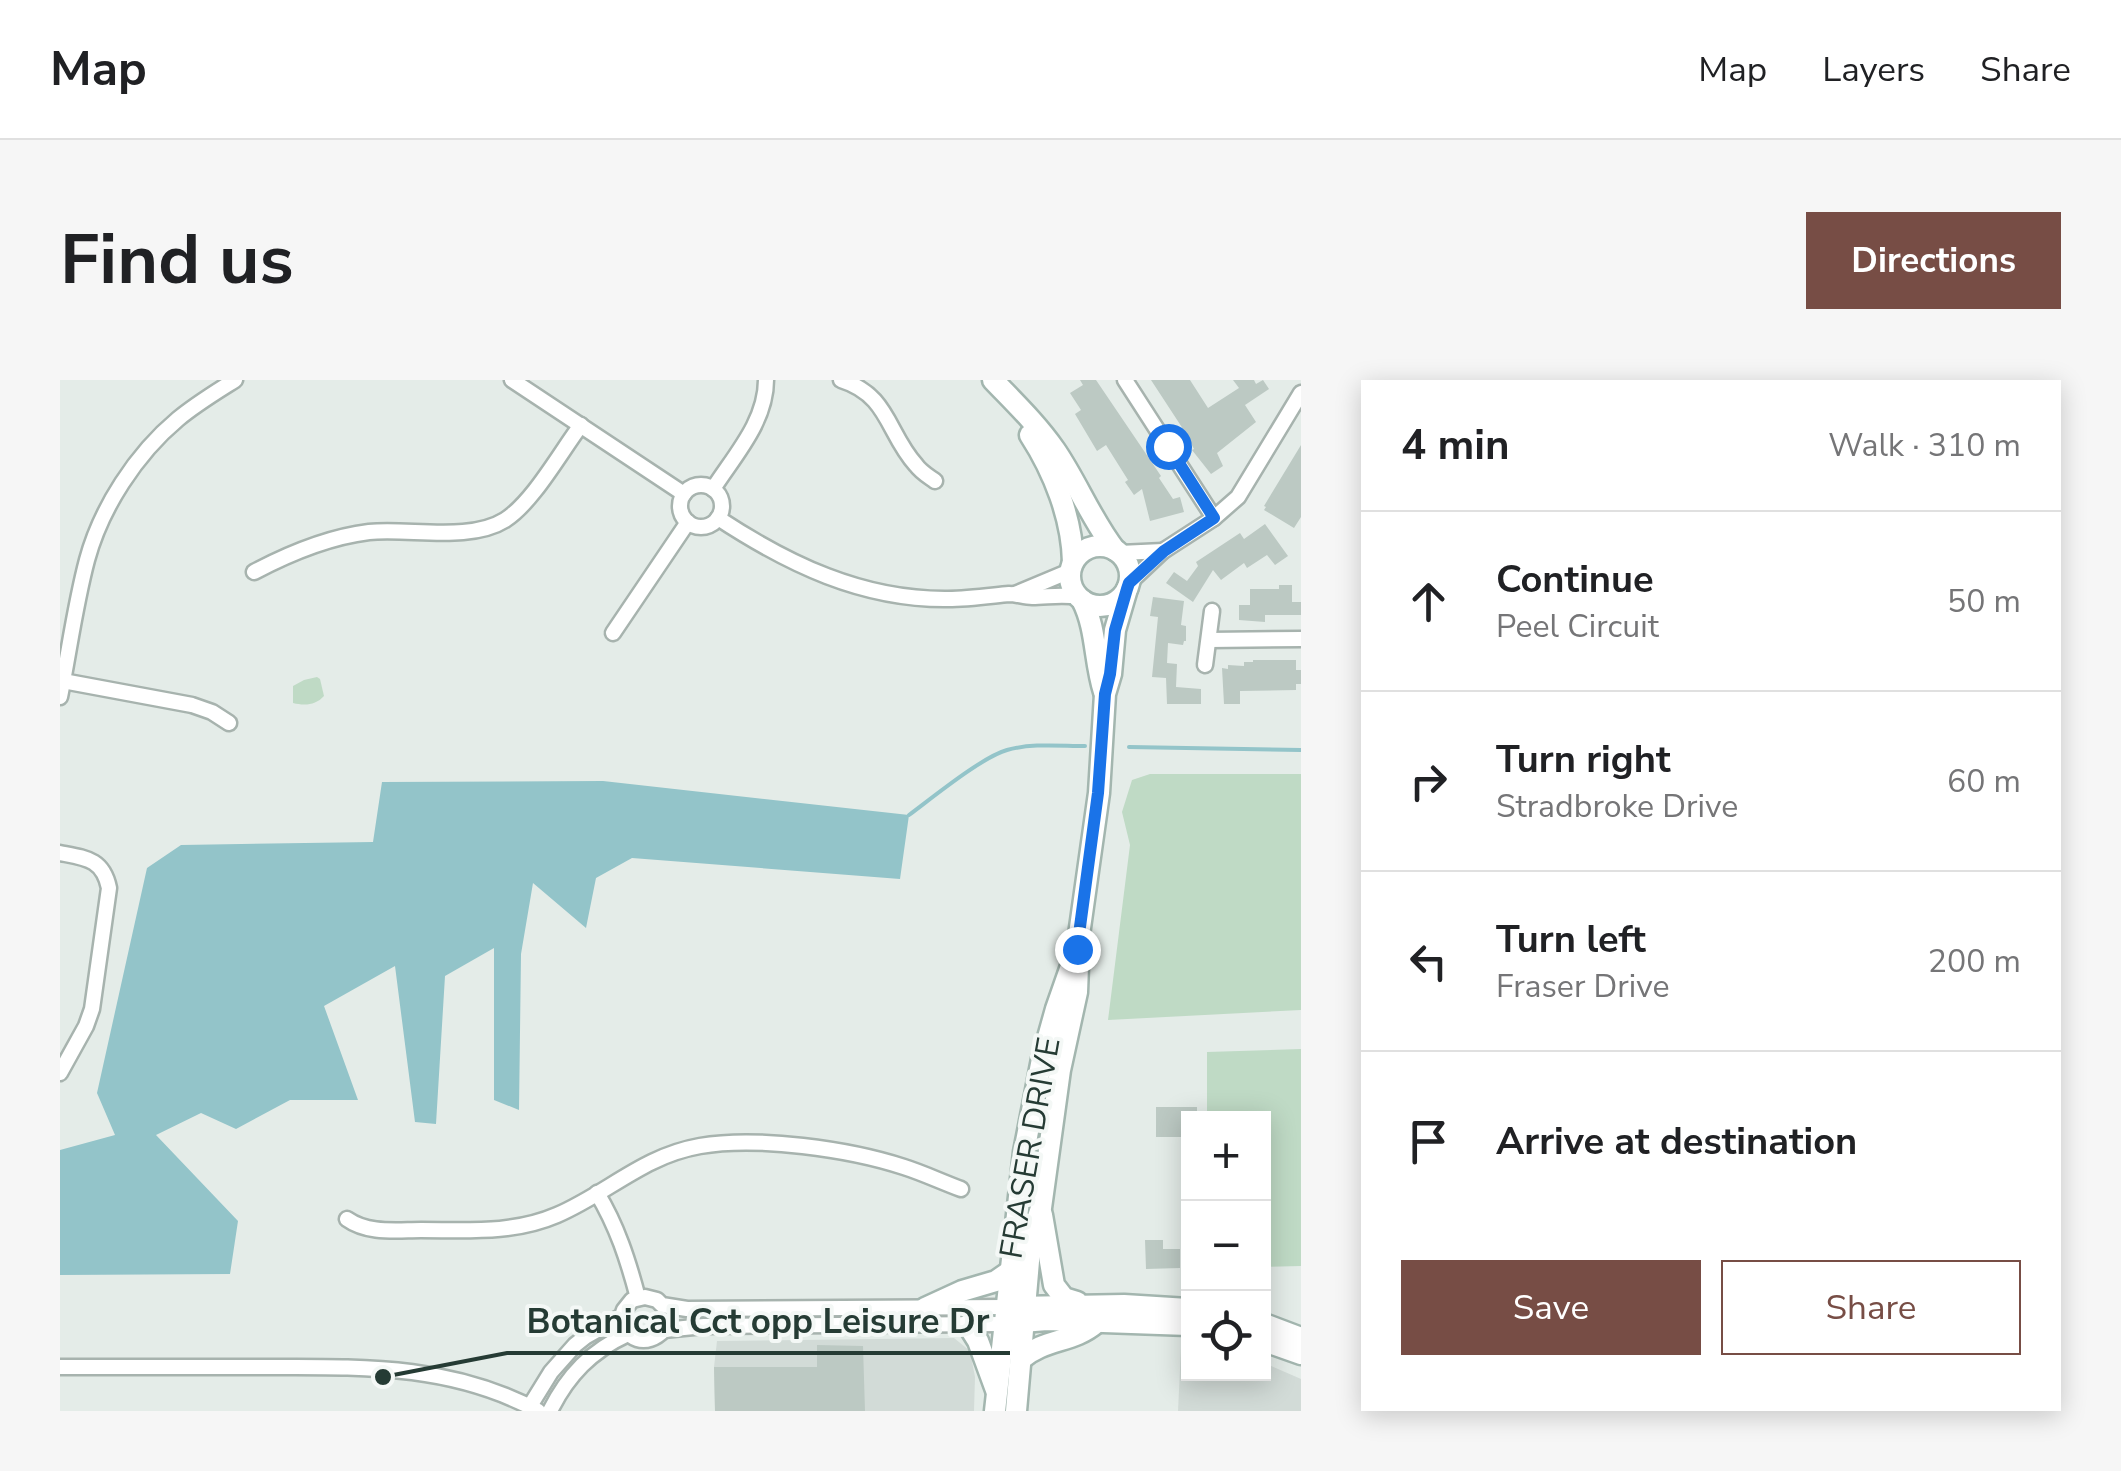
<!DOCTYPE html>
<html lang="en">
<head>
<meta charset="utf-8">
<style>
	body { margin:0; font-family:"Nunito Sans",sans-serif; background:#f6f6f6; color:#202124 }
	.controls { position:absolute; right:30px; bottom:30px; display:grid; overflow:hidden; border-radius:0px; box-shadow:0 5px 25px #0003 }
	.controls button { width:90px; height:90px; display:grid; place-items:center; padding:0; border:0; border-bottom:2px solid #e0e0e0; background:#fff; color:#202124; font:50px sans-serif }
	.stop { position:absolute; width:30px; height:30px; margin:-22px; border:8px solid #1a73e8; border-radius:50%; background:#fff }
	.stop.end { background:#1a73e8; border-color:#fff; box-shadow:0 2px 10px #0008 }
	.list { margin:0; padding:0; list-style:none }
	h2 { display:flex; justify-content:space-between; align-items:center; height:130px; margin:0; padding:0 40px; font-size:42px }
	h2 small { font-size:32px; font-weight:400; color:#757577 }
	.list li { display:grid; grid-template-columns:65px 1fr auto; gap:30px; align-items:center; box-sizing:border-box; height:180px; padding:0 40px; border-top:2px solid #e0e0e0 }
	.list b { display:block; font-size:38px; white-space:nowrap }
	.list p { margin:0; font-size:32px; white-space:nowrap; color:#757577 }
	.list em { font-size:32px; font-style:normal; color:#757577 }
	.actions { display:flex; gap:20px; padding:30px 40px }
	.actions a { flex:1; padding:22px 0; border:2px solid #774d45; border-radius:0px; text-align:center; font-size:35px; color:#774d45 }
	.actions .main { background:#774d45; color:#fff }
	.icon { flex:none; width:55px; height:55px; fill:none; stroke:currentColor; stroke-width:2; stroke-linecap:round; stroke-linejoin:round }
	.map { position:relative; flex:none; width:1241px; height:1031px; overflow:hidden; border-radius:0px }
	header { display:flex; align-items:center; gap:60px; box-sizing:border-box; height:140px; padding:0 50px; background:#fff; border-bottom:2px solid #e0e0e0 }
	header strong { font-size:48px }
	nav { display:flex; gap:55px; margin-inline-start:auto; font-size:35px }
	.intro { display:flex; align-items:center; justify-content:space-between; box-sizing:border-box; height:240px; padding:0 60px }
	h1 { margin:0; font-size:70px }
	.button { padding:25px 45px; border-radius:0px; background:#774d45; color:#fff; font-size:35px; font-weight:700 }
	main { display:flex; gap:60px; padding:0 60px }
	aside { flex:1; background:#fff; border-radius:0px; box-shadow:0 5px 25px #0003 }
	.map>svg:first-child { display:block }
	.built { fill:#d2dbd7 }
	.green { fill:#bfdac5 }
	.water { fill:#93c4c9 }
	.lines { fill:none; stroke-linecap:round; stroke-linejoin:round }
	.stream { stroke:#93c4c9; stroke-width:4 }
	.building { fill:#bcc9c3 }
	.street-casing { stroke:#a7b3ae; stroke-width:19 }
	.secondary-casing { stroke:#a3b6af; stroke-width:25 }
	.street { stroke:#fff; stroke-width:14 }
	.secondary { stroke:#fff; stroke-width:20 }
	.route { stroke:#1a73e8; stroke-width:12 }
	.labels { text-anchor:middle; dominant-baseline:central; stroke-width:8; stroke-linejoin:round; paint-order:stroke }
	.street-label { font-size:32px; fill:#253b34; stroke:#f4f8f6 }
	.leader { fill:none; stroke:#253b34; stroke-width:4 }
	.callout-dot { fill:#253b34; stroke:#f4f8f6; stroke-width:4 }
	.callout-label { font-size:35px; text-anchor:middle; font-weight:bold; fill:#253b34; stroke:#f4f8f6; stroke-width:8; stroke-linejoin:round; paint-order:stroke }
</style>
</head>
<body>
<header>
<strong>Map</strong>
<nav><a>Map</a><a>Layers</a><a>Share</a></nav>
</header>
<div class="intro"><h1>Find us</h1><a class="button">Directions</a></div>
<main>
<div class="map">
<svg width="1241" height="1031" viewBox="0 0 1241 1031">
	<rect width="100%" height="100%" fill="#e4ece8"/>
	<g class="built">
		<path d="M894 958 910 971 915 997 914 1031H655L654 987 657 961Z"/>
		<path d="M1121 969H1128V994H1204V983L1241 999V1031H1118Z"/>
	</g>
	<g class="green">
		<path d="M257 297 260 299 264 316C256 325 245 326 233 323V306L244 300Z"/>
		<path d="M1090 394H1241V630L1048 640 1070 465 1062 432 1072 400Z"/>
		<path d="M1241 669V886L1204 887V738H1147V672Z"/>
	</g>
	<path class="water" d="M543 401 849 435 840 499 572 478 536 498 526 548 473 503 461 574 459 730 434 720V568L385 596 376 744 355 742 335 586 264 626 298 720H230L176 749 141 733 96 755 178 841 170 894 0 895V770L55 755 37 713 87 488 121 465 313 462 322 402Z"/>
	<g class="lines">
		<g class="stream">
			<path d="M1069 367 1241 370"/>
			<path d="M849 435C872 418 922 377 947 370 972 363 1000 366 1025 366"/>
		</g>
	</g>
	<g class="building">
		<path d="M1020 0H1036L1101 96 1099 98 1113 119 1120 117 1124 132 1090 141 1082 109 1074 115 1065 102 1068 100 1046 65 1037 71 1015 34 1021 30 1010 13 1023 5Z"/>
		<path d="M1091 0H1130L1148 28 1179 8 1173 0H1194L1196 4 1203 0 1209 9 1185 25 1196 42 1157 73 1163 86 1151 94 1132 70 1134 69 1125 52Z"/>
		<path d="M1241 65V137L1234 148 1204 130 1206 127 1204 126Z"/>
		<path d="M1205 144 1228 176 1215 185 1207 175 1187 188 1184 183 1161 200 1153 190 1133 222 1106 203 1114 192 1127 201 1138 186 1136 182 1180 153 1184 159Z"/>
		<path d="M1219 205H1232V222H1241V235H1205V242L1179 240V225H1190V209H1219Z"/>
		<path d="M1093 217 1124 221 1121 245 1126 246V261H1124L1123 265 1108 263 1107 283 1117 284 1116 307 1141 309V324H1107L1106 298 1092 297 1098 237 1090 236Z"/>
		<path d="M1193 280H1236V290H1241V304H1236V310L1180 311V324H1164L1162 288 1168 289V285L1184 286V282H1193Z"/>
		<path d="M1096 727H1137V738H1128V757H1096Z"/>
		<path d="M1085 860H1103V869H1120V888L1086 889Z"/>
		<path d="M757 965 803 966 805 1031H655L654 987H757Z"/>
	</g>
	<g class="lines">
		<g class="street-casing">
			<g id="street">
				<path d="M452 0 624 114"/>
				<path d="M781 0C829 15 827 53 856 85 861 92 868 96 875 101"/>
				<path d="M1065 0 1154 138"/>
				<circle cx="641" cy="126" r="21"/>
				<path d="M653 109C674 76 706 42 706 0"/>
				<path d="M658 138C728 184 802 220 888 219 908 219 929 216 949 214 957 214 964 217 972 217 988 217 1002 214 1018 217"/>
				<path d="M1060 173 1103 171"/>
				<path d="M194 192C230 173 268 157 309 152 350 148 410 162 445 140 473 122 500 73 521 45"/>
				<path d="M1069 203 1103 171 1154 138 1178 117 1241 13"/>
				<path d="M955 214 1010 191"/>
				<path d="M553 253 628 142"/>
				<path d="M1149 260 1241 259"/>
				<path d="M1145 285 1152 231"/>
				<path d="M3 301 132 325 152 332 169 343"/>
				<path d="M0 317C9 272 15 225 27 180 41 128 76 74 118 39 136 24 156 12 175 0"/>
				<path d="M0 473C26 478 43 479 49 508L32 629 26 646 0 693"/>
				<path d="M537 813C557 846 568 880 578 918"/>
				<path d="M287 839C308 854 336 850 361 850 407 850 453 854 497 835 548 813 583 776 640 766 697 756 789 769 844 787 863 793 882 802 901 809"/>
				<path d="M562 936C564 961 587 968 604 950L644 946 944 944"/>
				<path d="M0 987C67 987 134 987 200 987 298 987 389 983 478 1031"/>
				<path d="M470 1026 491 992 515 965 525 957 562 936 564 930 572 920 585 917 597 920 602 925 627 929 946 927"/>
				<path d="M490 1031C508 995 531 971 568 954"/>
			</g>
		</g>
		<g class="secondary-casing">
			<g id="secondary">
				<path d="M933 0C955 23 977 44 995 70 1017 102 1031 139 1055 170"/>
				<path d="M970 55C994 92 1012 138 1013 182"/>
				<circle cx="1040" cy="196" r="30"/>
				<path d="M1022 220C1037 249 1034 281 1044 312"/>
				<path d="M982 835 994 905 1004 918 1017 922"/>
				<path d="M953 927 1064 925 1128 929"/>
				<path d="M865 928 902 911 936 901 949 892"/>
				<path d="M951 943 987 940 1128 945"/>
				<path d="M1204 944 1241 958"/>
				<path d="M908 945 918 961 936 1010"/>
				<path d="M1204 961 1241 974"/>
				<path d="M961 979C985 958 1013 963 1036 943"/>
				<path d="M935 1031 964 772 982 679 996 629 1017 569 1039 413 1045 314 1051 294 1055 250 1067 209"/>
				<path d="M956 1031 971 858 981 828 1000 690 1017 612 1018 586"/>
			</g>
		</g>
		<use href="#street" class="street"/>
		<use href="#secondary" class="secondary"/>
	</g>
	<g class="lines">
		<path class="route" d="M1017 569 1038 413 1045 314 1050 294 1055 250 1067 209 1069 203 1104 171 1154 138 1108 66"/>
	</g>
	<g class="labels">
		<g class="street-label">
			<text transform="translate(970 768) rotate(-80)">FRASER DRIVE</text>
		</g>
	</g>
	<path class="leader" d="M323 997L447 973H950"/>
	<circle class="callout-dot" cx="323" cy="997" r="10"/>
	<g class="callout-label">
		<text x="698" y="953">Botanical Cct opp Leisure Dr</text>
	</g>
</svg>
<div class="controls">
<button>+</button>
<button>−</button>
<button><svg class="icon" aria-label="locate" viewBox="0 0 24 24"><circle cx="12" cy="12" r="6"/><path d="M12 2v4M12 18v4M2 12h4M18 12h4"/></svg></button>
</div>
<div class="stop" style="left:1108px;top:66px"></div>
<div class="stop end" style="left:1017px;top:569px"></div>
</div>
<aside>
<h2>4 min<small>Walk · 310 m</small></h2>
<ul class="list">
<li><svg class="icon" aria-label="ahead" viewBox="0 0 24 24"><path d="M12 20V5M6 11l6-6 6 6"/></svg><div><b>Continue</b><p>Peel Circuit</p></div><em>50 m</em></li>
<li><svg class="icon" aria-label="right" viewBox="0 0 24 24"><path d="M7 20v-9h11M14 6l5 5-5 5"/></svg><div><b>Turn right</b><p>Stradbroke Drive</p></div><em>60 m</em></li>
<li><svg class="icon" aria-label="left" viewBox="0 0 24 24"><path d="M17 20v-9H6M10 6l-5 5 5 5"/></svg><div><b>Turn left</b><p>Fraser Drive</p></div><em>200 m</em></li>
<li><svg class="icon" aria-label="arrive" viewBox="0 0 24 24"><path d="M6 21V4h12l-3 4 3 4H6"/></svg><div><b>Arrive at destination</b></div></li>
</ul>
<div class="actions"><a class="main">Save</a><a>Share</a></div>
</aside>
</main>
</body>
</html>
